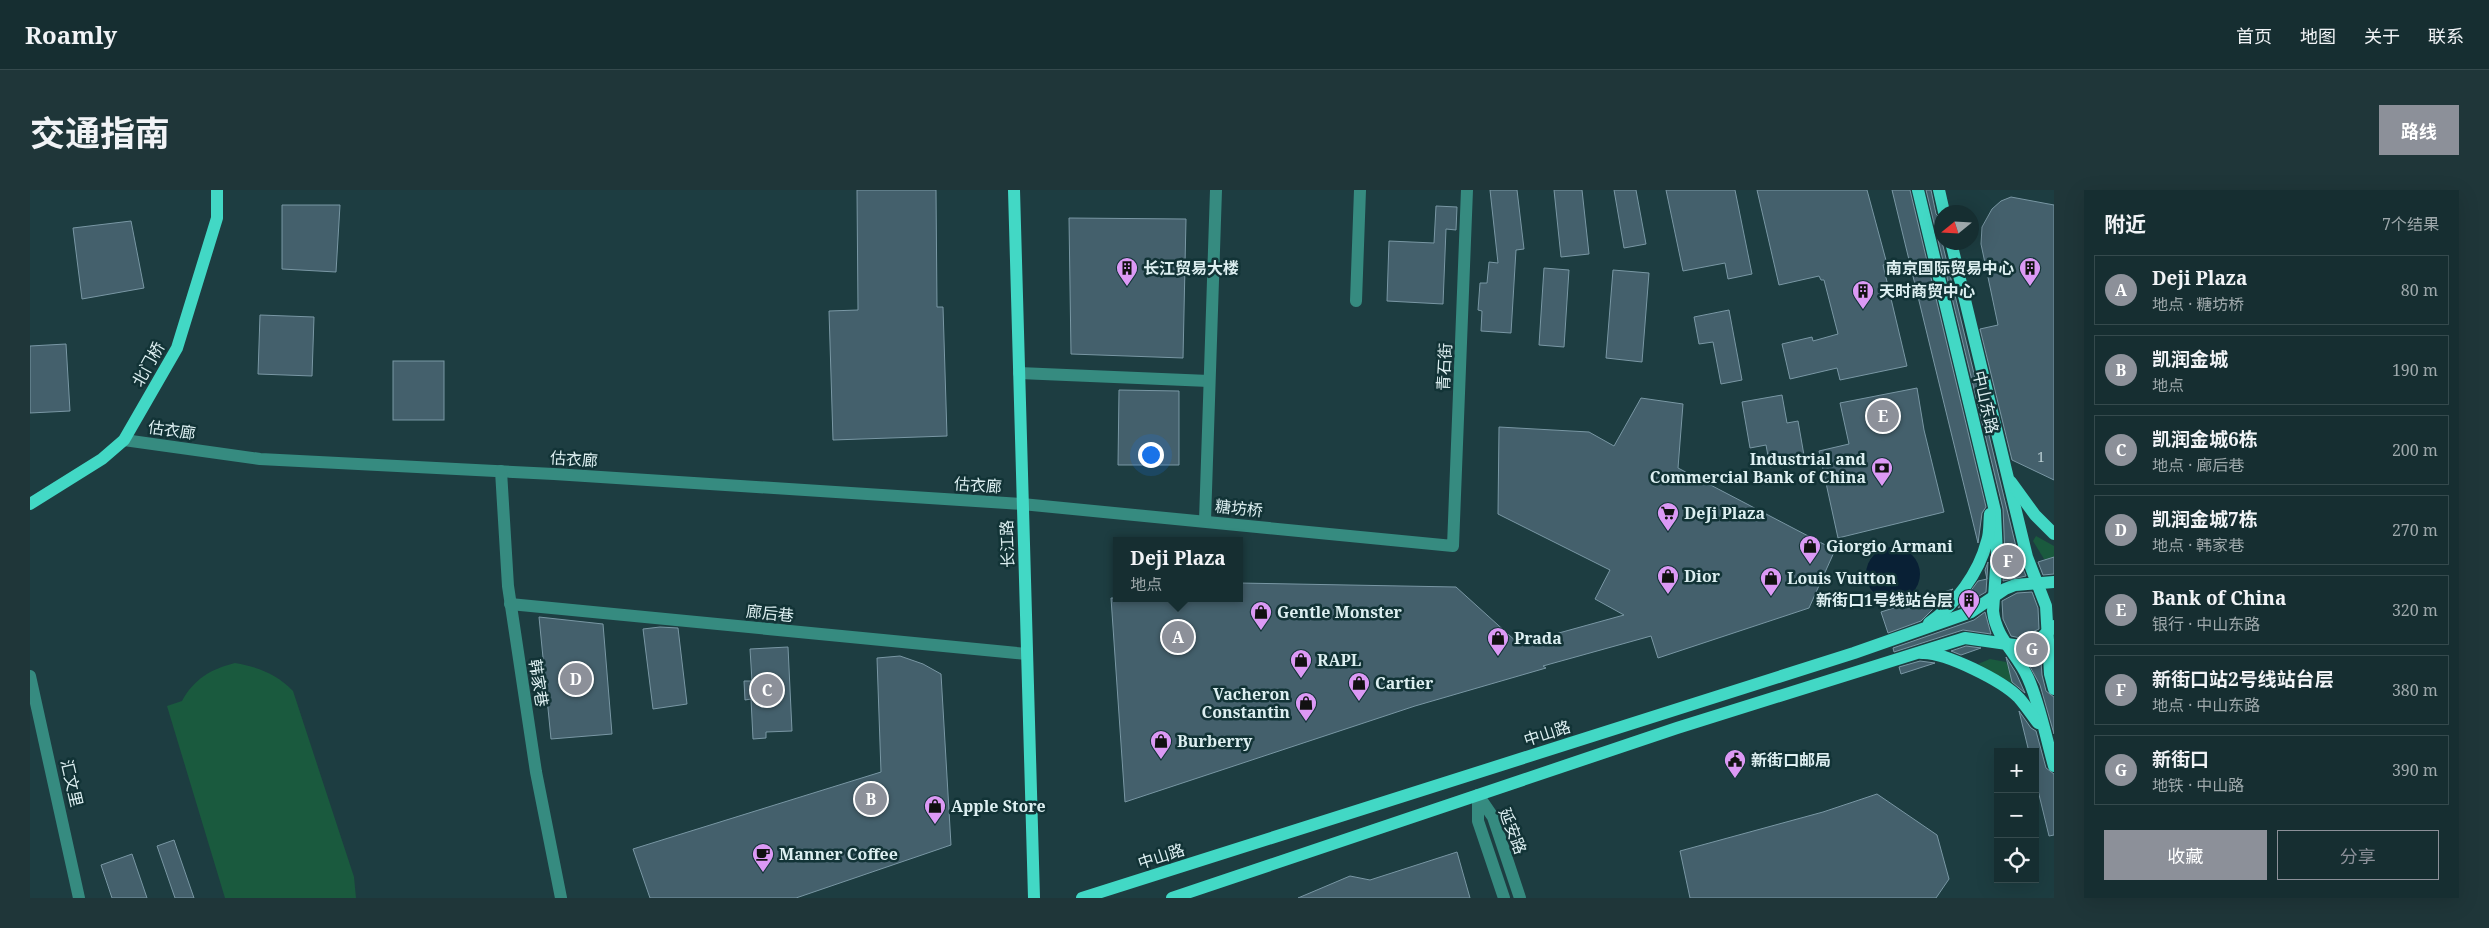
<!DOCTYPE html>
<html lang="zh">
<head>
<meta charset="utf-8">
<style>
	body { margin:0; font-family:"Noto Serif","Noto Sans SC",serif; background:#1f3639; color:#f1f3f6 }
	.controls { position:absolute; right:15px; bottom:15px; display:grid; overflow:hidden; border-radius:0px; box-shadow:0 5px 20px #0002 }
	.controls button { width:45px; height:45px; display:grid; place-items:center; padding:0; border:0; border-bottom:1px solid #354a4d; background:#162e31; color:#f1f3f6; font:25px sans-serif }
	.compass { position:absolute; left:1904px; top:15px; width:45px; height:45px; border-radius:50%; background:#162e31; box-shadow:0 5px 20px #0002; rotate:252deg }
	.you { position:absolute; left:1120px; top:264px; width:18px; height:18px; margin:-12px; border:4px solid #fff; border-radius:50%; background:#1a73e8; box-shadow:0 0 0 8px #1a73e833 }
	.badge { display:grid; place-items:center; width:32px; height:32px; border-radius:50%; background:#8c9099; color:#fff; font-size:16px; font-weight:700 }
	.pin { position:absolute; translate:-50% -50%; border:2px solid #fff; box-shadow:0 1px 5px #0006 }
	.popup { position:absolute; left:1083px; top:347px; width:130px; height:65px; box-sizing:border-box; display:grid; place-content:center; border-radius:0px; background:#162e31; filter:drop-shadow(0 1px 4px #0005); font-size:16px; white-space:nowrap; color:#9ea8ab }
	.popup b { font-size:19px; color:#f1f3f6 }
	.popup::after { content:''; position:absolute; left:50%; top:100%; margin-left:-10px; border:10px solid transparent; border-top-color:#162e31 }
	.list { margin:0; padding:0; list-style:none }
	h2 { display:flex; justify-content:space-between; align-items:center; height:65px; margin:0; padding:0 20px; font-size:21px }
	h2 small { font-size:16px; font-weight:400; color:#9ea8ab }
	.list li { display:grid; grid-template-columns:32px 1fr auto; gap:15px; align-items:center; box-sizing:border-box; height:70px; margin:0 10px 10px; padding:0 10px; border:1px solid #354a4d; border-radius:0px }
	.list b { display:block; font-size:19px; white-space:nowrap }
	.list p { margin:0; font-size:16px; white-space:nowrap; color:#9ea8ab }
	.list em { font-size:16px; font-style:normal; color:#9ea8ab }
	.actions { display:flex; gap:10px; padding:15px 20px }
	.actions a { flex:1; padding:11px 0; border:1px solid #8c9099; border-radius:0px; text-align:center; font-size:18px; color:#8c9099 }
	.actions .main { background:#8c9099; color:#fff }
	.icon { flex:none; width:28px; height:28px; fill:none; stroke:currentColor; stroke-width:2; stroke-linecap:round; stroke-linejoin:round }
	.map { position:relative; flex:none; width:2024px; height:708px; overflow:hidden; border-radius:0px }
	header { display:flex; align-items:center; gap:30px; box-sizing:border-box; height:70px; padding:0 25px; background:#162e31; border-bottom:1px solid #354a4d }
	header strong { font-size:24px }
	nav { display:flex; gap:28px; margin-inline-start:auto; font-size:18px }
	.intro { display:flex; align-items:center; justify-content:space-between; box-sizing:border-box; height:120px; padding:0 30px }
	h1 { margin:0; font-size:35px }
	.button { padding:12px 22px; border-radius:0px; background:#8c9099; color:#fff; font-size:18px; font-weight:700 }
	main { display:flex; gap:30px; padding:0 30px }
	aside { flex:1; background:#162e31; border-radius:0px; box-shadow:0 5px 20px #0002 }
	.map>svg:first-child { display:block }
	.green { fill:#1a5a3e }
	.water { fill:#092035 }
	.building { fill:#44606c; stroke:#7997a4 }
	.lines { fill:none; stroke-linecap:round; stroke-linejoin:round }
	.minor { stroke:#368b80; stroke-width:12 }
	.major { stroke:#42d8c5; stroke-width:12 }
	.labels { text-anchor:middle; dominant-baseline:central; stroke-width:5; stroke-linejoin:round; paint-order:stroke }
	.number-label { font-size:14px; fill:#b7cbd0 }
	.poi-label { font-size:16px; font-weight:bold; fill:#ddeff1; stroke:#123336; text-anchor:start }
	.street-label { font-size:16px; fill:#ddeff1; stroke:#123336 }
</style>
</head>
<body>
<header>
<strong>Roamly</strong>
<nav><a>首页</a><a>地图</a><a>关于</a><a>联系</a></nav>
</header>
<div class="intro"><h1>交通指南</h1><a class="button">路线</a></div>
<main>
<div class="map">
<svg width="2024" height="708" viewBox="0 0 2024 708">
	<rect width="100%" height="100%" fill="#1d3d41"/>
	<g class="green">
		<path d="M2006 346 2024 356V371L2014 369 2003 351Z"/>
		<path d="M1960 469 1976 472 1987 494 1985 495 1948 474Z"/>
		<path d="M205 473C228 477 247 484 263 501L324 687 326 708H195L137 516 152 511C164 489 181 479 205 473Z"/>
	</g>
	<circle class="water" cx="1863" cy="384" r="27"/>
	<g class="building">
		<path d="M827 0H906L907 117H913L917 246 803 250 799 121 828 120Z"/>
		<path d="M1460 0H1487L1494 59 1486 60 1481 143 1451 141 1452 121 1448 120 1450 93H1457L1459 72 1468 73Z"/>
		<path d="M1524 0H1552L1559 64 1531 67Z"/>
		<path d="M1584 0H1606L1616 54 1594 58Z"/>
		<path d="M1636 0H1705L1722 84 1698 89 1695 73 1653 81Z"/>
		<path d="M1727 0H1837L1857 74 1853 75 1877 176 1810 190 1807 178 1760 189 1752 154 1782 147 1783 151 1808 144 1794 90H1791L1789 86 1749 95Z"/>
		<path d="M1862 0H1880L1956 317 1952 323 1948 353Z"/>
		<path d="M1896 0H1901L1906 24 1912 30V52L1989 369 1996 386 1973 391 1975 365 1973 319Z"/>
		<path d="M1981 7 2024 15V290L1982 270 1950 139 1968 135 1951 54 1952 37 1962 19 1971 11Z"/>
		<path d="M252 15H310L306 82 252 79Z"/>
		<path d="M1406 16 1427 17 1426 40 1416 39 1413 114 1357 111 1359 51 1404 53Z"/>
		<path d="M1039 28 1156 29 1153 168 1041 164Z"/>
		<path d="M101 31 114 98 52 109 43 38Z"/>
		<path d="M1514 78 1539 80 1534 157 1509 155Z"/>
		<path d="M1583 80 1619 83 1612 172 1576 168Z"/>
		<path d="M1699 120 1712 190 1691 194 1683 152 1669 154 1664 127Z"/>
		<path d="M230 125 284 127 282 186 228 184Z"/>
		<path d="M36 154 40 221 0 223V156Z"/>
		<rect x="363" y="171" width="51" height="59"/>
		<path d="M1887 198 1894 240 1914 322 1808 348 1789 261 1819 254 1810 213Z"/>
		<path d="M1089 200 1149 201V275H1088Z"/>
		<path d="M1752 205 1757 233 1768 231 1775 271 1740 277 1736 255 1720 258 1712 212Z"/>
		<path d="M1611 208 1653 214 1648 278 1805 360 1779 418 1628 468 1621 446 1513 476 1516 478 1385 516 1095 612 1081 408H1209V393L1426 397 1489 454 1594 425 1565 409 1580 380 1468 324 1469 237 1559 242 1584 256Z"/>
		<path d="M2024 367V384L2013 385 2008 372Z"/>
		<path d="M1958 372 1956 402 1928 418 1948 391 1957 389 1955 380Z"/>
		<path d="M1923 399 1891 431 1858 443 1851 422Z"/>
		<path d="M2002 402 2008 418 2009 439 1990 448 1981 446 1973 429 1972 411 1987 403Z"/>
		<path d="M1955 422 1961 444 1933 440 1864 462 1863 458 1944 430Z"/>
		<path d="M509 427 573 434 582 544 521 549Z"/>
		<path d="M630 437 648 438 657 514 623 519 613 439Z"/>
		<path d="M1936 456 1951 458 1931 465 1921 461Z"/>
		<path d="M758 457 762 541 736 542V548L723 549 721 509 715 510 714 491H722L720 459Z"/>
		<path d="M2010 458 2012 485 2016 501 2024 507V544L2010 495 1993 464Z"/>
		<path d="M870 466 893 474 911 484 921 655 766 708H620L603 659 851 582 847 468Z"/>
		<path d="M1976 467 1986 483 1995 503 1982 492Z"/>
		<path d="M1890 471 1905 473 1871 484 1869 477Z"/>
		<path d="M1989 521 2001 538 2006 541 2016 578 2024 584V645L2019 646 2005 588V562H1999Z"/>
		<path d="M1847 604 1907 645 1919 689 1906 708H1660L1650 661 1793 622Z"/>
		<path d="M144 650 147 659 164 708H145L127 656Z"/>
		<path d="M1427 662 1440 708H1268L1320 686 1340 690Z"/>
		<path d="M102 664 117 708H82L71 675Z"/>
	</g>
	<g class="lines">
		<g class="minor">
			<path d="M1326 111 1330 0"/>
			<path d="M989 183 1179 191"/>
			<path d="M94 250 230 269 524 284 992 314 1423 356 1437 0"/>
			<path d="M471 281 478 396 506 582 531 708"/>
			<path d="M1175 331 1186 0"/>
			<path d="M480 414 997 464"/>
			<path d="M0 486 49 708"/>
			<path d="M1448 605 1463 627 1490 708"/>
			<path d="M1448 605V631L1474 708"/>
		</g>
		<g class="major">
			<path d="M984 0 1004 708"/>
			<path d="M1888 0 1965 321 1967 365 1963 421C1966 449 1987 463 1998 488 2010 515 2016 548 2024 576"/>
			<path d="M1909 0 1914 22"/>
			<path d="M1921 52 1997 367 2016 416 2020 484 2024 499"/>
			<path d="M1981 292 2005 325 2024 344"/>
			<path d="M0 314 72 269 94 250 147 158 187 28V0"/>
			<path d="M1899 433C1925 415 1949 383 1957 351 1960 343 1959 332 1960 324"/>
			<path d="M1892 463C1915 462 1973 491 1989 508 1996 516 2002 525 2008 533"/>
			<path d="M1052 708 1824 463 1941 422 1975 399 1985 395 2024 392"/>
			<path d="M1142 708 1647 538 1935 448 1991 456 2010 449 2024 436"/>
		</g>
	</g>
	<defs>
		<g id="building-pin" transform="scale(1.125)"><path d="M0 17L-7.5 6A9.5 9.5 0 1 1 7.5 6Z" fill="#dc99f5" stroke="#123336"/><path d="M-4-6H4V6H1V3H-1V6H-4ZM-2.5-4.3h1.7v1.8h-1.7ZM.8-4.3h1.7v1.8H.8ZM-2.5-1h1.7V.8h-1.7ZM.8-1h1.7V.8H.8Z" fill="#111"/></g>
		<g id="bank-pin" transform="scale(1.125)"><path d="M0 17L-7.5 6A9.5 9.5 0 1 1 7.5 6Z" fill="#dc99f5" stroke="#123336"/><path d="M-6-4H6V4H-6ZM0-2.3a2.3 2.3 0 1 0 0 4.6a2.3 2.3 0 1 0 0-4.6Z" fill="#111"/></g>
		<g id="supermarket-pin" transform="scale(1.125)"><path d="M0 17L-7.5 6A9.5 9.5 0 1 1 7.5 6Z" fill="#dc99f5" stroke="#123336"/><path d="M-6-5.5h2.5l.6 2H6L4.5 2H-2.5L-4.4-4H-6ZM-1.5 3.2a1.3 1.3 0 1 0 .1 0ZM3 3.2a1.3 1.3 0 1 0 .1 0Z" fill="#111"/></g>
		<g id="shop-pin" transform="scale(1.125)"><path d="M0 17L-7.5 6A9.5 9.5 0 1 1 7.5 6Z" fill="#dc99f5" stroke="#123336"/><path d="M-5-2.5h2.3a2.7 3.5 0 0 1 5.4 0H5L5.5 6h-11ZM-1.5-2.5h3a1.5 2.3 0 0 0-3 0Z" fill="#111"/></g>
		<g id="civic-pin" transform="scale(1.125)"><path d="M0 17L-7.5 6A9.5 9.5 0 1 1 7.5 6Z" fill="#dc99f5" stroke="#123336"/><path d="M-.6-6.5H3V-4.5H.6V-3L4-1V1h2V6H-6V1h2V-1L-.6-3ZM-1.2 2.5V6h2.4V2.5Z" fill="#111"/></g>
		<g id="cafe-pin" transform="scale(1.125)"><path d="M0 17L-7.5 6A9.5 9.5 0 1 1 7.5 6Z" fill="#dc99f5" stroke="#123336"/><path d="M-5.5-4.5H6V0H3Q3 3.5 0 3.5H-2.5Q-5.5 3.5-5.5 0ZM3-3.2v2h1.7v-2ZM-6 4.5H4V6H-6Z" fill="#111"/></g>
	</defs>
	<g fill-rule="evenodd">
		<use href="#building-pin" x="1097" y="78"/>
		<use href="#building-pin" x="2000" y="78"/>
		<use href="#building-pin" x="1833" y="101"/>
		<use href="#bank-pin" x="1852" y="278"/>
		<use href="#supermarket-pin" x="1638" y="323"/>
		<use href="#shop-pin" x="1780" y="356"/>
		<use href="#shop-pin" x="1638" y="386"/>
		<use href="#shop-pin" x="1741" y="388"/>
		<use href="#building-pin" x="1939" y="410"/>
		<use href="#shop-pin" x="1231" y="422"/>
		<use href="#shop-pin" x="1468" y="448"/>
		<use href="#shop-pin" x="1271" y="470"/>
		<use href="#shop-pin" x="1329" y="493"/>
		<use href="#shop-pin" x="1276" y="513"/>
		<use href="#shop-pin" x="1131" y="551"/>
		<use href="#civic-pin" x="1705" y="570"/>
		<use href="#shop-pin" x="905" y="616"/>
		<use href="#cafe-pin" x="733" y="664"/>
	</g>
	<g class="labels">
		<g class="number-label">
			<text x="2011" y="266">1</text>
		</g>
		<g class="poi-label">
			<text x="1113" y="78">长江贸易大楼</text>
			<text x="1984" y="78" text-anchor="end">南京国际贸易中心</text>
			<text x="1849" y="101">天时商贸中心</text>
			<text x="1836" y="269" text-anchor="end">Industrial and<tspan x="1836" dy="18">Commercial Bank of China</tspan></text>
			<text x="1654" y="323">DeJi Plaza</text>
			<text x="1796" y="356">Giorgio Armani</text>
			<text x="1654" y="386">Dior</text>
			<text x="1757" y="388">Louis Vuitton</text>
			<text x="1923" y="410" text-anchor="end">新街口1号线站台层</text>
			<text x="1247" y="422">Gentle Monster</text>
			<text x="1484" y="448">Prada</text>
			<text x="1287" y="470">RAPL</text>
			<text x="1345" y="493">Cartier</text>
			<text x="1260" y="504" text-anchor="end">Vacheron<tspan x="1260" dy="18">Constantin</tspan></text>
			<text x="1147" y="551">Burberry</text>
			<text x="1721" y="570">新街口邮局</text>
			<text x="921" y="616">Apple Store</text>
			<text x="749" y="664">Manner Coffee</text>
		</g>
		<g class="street-label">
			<text transform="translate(118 174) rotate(-61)">北门桥</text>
			<text transform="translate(1414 177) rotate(-87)">青石街</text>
			<text transform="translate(1956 212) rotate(77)">中山东路</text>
			<text transform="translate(142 240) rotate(8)">估衣廊</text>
			<text transform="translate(544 269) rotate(4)">估衣廊</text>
			<text transform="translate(948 295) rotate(4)">估衣廊</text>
			<text transform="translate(1209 318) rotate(6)">糖坊桥</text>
			<text transform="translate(977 354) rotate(-92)">长江路</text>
			<text transform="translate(740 423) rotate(6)">廊后巷</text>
			<text transform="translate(509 493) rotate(81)">韩家巷</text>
			<text transform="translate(1517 543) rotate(-18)">中山路</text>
			<text transform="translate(42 593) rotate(77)">汇文里</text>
			<text transform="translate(1483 641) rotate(69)">延安路</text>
			<text transform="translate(1131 666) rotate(-18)">中山路</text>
		</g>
	</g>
</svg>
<div class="controls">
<button>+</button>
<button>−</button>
<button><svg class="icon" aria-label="locate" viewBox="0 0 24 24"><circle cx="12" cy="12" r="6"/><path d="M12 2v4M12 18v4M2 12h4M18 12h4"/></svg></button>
</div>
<svg class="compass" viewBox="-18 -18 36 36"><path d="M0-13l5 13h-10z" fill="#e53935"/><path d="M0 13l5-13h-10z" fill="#9ea8ab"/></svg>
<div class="you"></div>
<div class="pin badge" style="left:1148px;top:447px">A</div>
<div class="popup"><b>Deji Plaza</b>地点</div>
<div class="pin badge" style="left:841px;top:609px">B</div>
<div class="pin badge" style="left:737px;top:500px">C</div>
<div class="pin badge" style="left:546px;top:489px">D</div>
<div class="pin badge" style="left:1853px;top:226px">E</div>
<div class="pin badge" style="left:1978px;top:371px">F</div>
<div class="pin badge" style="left:2002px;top:459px">G</div>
</div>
<aside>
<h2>附近<small>7个结果</small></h2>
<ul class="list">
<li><span class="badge">A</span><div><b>Deji Plaza</b><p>地点 · 糖坊桥</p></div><em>80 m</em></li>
<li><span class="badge">B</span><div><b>凯润金城</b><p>地点</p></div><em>190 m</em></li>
<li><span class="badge">C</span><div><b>凯润金城6栋</b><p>地点 · 廊后巷</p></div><em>200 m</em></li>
<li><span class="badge">D</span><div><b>凯润金城7栋</b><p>地点 · 韩家巷</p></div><em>270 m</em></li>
<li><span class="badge">E</span><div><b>Bank of China</b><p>银行 · 中山东路</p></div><em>320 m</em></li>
<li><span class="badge">F</span><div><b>新街口站2号线站台层</b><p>地点 · 中山东路</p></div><em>380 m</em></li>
<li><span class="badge">G</span><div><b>新街口</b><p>地铁 · 中山路</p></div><em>390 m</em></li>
</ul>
<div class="actions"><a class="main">收藏</a><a>分享</a></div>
</aside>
</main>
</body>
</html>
